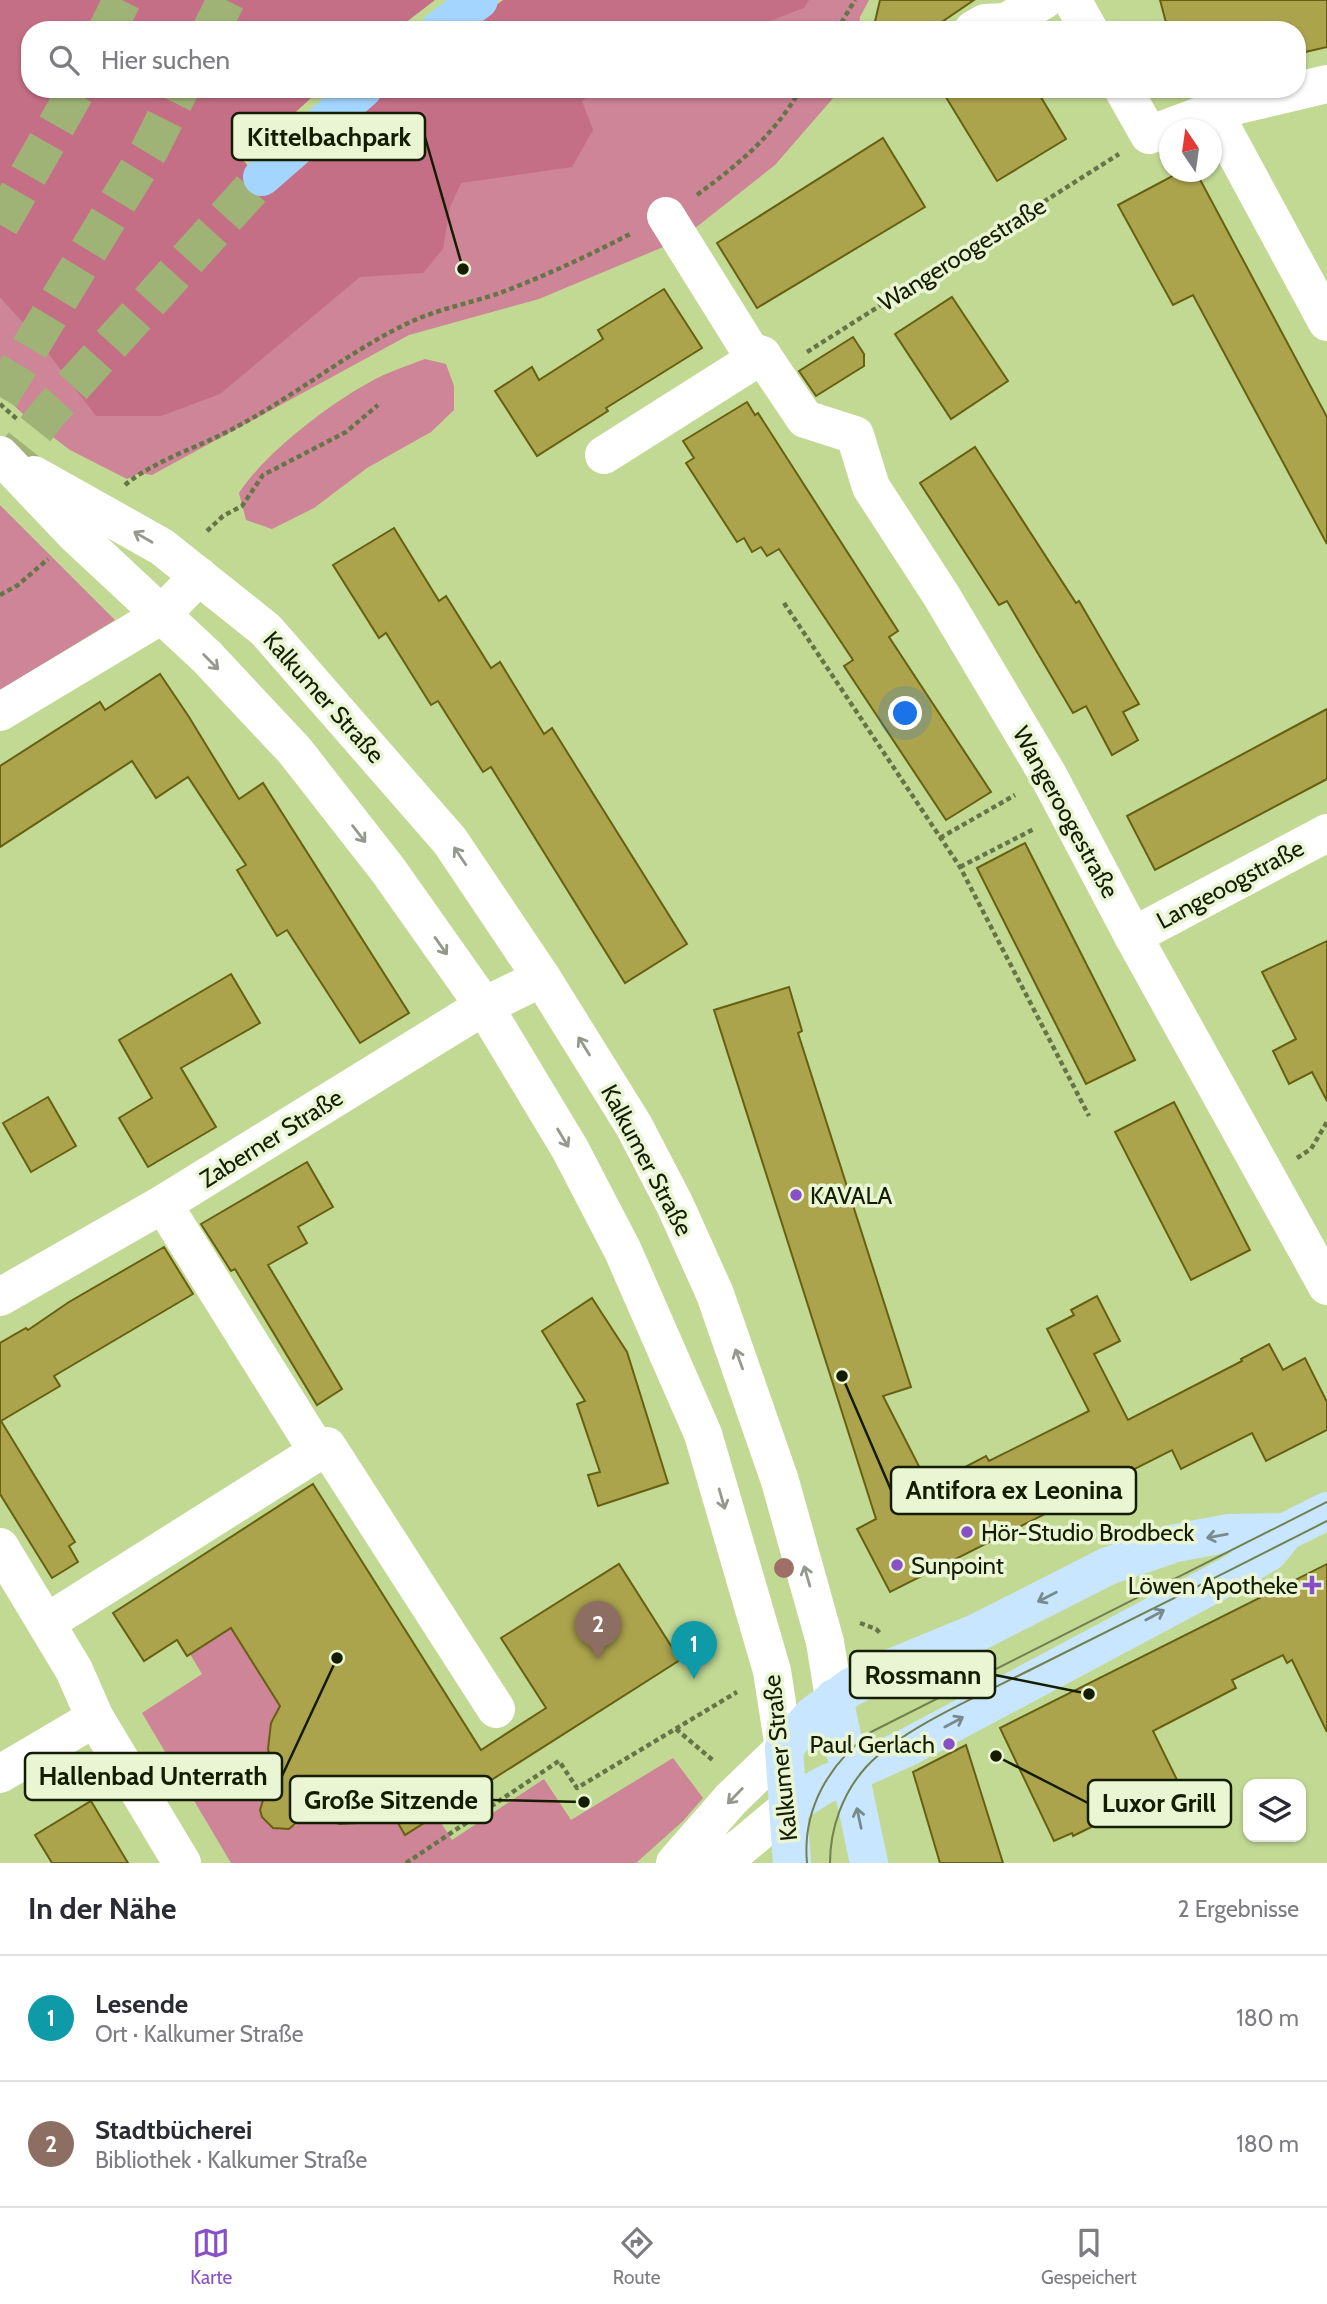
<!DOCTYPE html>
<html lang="de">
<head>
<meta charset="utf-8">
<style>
	body { margin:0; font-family:Cabin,sans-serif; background:#f7f7f7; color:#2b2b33 }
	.controls { position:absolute; right:21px; bottom:21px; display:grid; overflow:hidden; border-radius:14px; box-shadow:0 2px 5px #0004 }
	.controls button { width:63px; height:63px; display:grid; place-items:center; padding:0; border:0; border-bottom:2px solid #e1e1e2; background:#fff; color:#2b2b33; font:35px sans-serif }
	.compass { position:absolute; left:1159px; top:119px; width:63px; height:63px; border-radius:50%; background:#fff; box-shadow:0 2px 5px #0004; rotate:347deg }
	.you { position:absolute; left:906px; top:714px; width:24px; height:24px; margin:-18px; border:5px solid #fff; border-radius:50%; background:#1a73e8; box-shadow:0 0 0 10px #1a73e833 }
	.badge { display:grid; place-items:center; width:46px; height:46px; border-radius:50%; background:#894fc6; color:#fff; font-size:23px; font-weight:700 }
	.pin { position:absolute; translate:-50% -58px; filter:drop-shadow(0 2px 4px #0008) }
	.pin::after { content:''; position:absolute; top:37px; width:24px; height:21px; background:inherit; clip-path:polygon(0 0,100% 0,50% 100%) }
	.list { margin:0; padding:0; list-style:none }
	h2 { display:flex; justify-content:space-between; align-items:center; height:91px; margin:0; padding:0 28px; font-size:30px }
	h2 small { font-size:23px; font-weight:400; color:#7c7c81 }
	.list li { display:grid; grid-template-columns:46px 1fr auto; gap:21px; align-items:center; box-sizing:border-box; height:126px; padding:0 28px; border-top:2px solid #e1e1e2 }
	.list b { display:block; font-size:26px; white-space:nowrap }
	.list p { margin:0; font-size:23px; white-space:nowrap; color:#7c7c81 }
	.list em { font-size:23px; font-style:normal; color:#7c7c81 }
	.icon { flex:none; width:38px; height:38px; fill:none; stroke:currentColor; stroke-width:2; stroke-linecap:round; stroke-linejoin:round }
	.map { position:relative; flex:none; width:1327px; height:1863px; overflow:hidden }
	.search { position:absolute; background:#fff; box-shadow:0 2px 5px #0004; left:21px; right:21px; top:21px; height:77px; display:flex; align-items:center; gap:18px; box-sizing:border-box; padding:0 24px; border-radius:28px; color:#7c7c81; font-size:26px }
	.sheet { height:343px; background:#fff }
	nav { display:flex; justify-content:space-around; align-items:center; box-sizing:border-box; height:98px; border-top:2px solid #e1e1e2; background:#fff; font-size:19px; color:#7c7c81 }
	nav a { display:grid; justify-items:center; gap:4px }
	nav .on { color:#894fc6 }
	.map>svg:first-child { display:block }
	.green { fill:#cd8597 }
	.forest { fill:#c46f86 }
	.building { fill:#aca44d; stroke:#676011; stroke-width:2 }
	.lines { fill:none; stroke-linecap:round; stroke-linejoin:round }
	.highway-tunnel { stroke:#9fb377; stroke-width:38; stroke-dasharray:38 19; stroke-linecap:butt }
	.path { stroke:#667547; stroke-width:4.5; stroke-dasharray:5 3.5; stroke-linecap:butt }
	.minor { stroke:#fff; stroke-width:38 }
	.major { stroke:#c8e6ff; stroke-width:38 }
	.highway { stroke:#a3d5ff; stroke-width:38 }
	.tram { stroke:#718150; stroke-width:2 }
	.tree { fill:#9e6f66 }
	.oneway { stroke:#95998d }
	.oneway2 { stroke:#778b8d }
	.poi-dot { fill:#894fc6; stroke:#e9f5d3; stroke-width:2.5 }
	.labels { text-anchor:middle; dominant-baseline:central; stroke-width:7; stroke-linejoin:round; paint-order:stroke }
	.street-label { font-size:24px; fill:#141c02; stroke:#e9f5d3 }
	.poi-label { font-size:24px; fill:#141c02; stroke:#e9f5d3; text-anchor:start }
	.leader { fill:none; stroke:#141c02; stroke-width:2.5 }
	.callout-dot { fill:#141c02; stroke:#e9f5d3; stroke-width:2.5 }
	.callout { fill:#e9f5d3; stroke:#141c02; stroke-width:2.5 }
	.callout-label { font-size:26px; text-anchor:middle; font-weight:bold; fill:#141c02 }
</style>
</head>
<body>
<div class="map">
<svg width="1327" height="1863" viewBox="0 0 1327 1863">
	<rect width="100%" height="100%" fill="#c2d994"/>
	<g class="green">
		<path d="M690 0H869L860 17 858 30H652Z"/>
		<path d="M576 89H841L775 165 680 240 539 299 409 335 152 475 140 473 127 479 70 450 24 415 0 392V298L35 336Z"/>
		<path d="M425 359 446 364 454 386V410L431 432 367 468 314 508 272 529 246 520 239 493C264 454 329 404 370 382 387 372 407 366 425 359Z"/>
		<path d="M0 505 115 620 0 690Z"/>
		<path d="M231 1628 280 1706C266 1734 264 1758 278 1786L265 1794C254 1817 273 1837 296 1825L304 1812C340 1831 354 1820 390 1809L405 1834 436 1815 452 1840 544 1779 571 1820 673 1758 703 1798 683 1821 636 1863H231L142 1713 202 1674 190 1654Z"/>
	</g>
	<g class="forest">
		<path d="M0 0H435L396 30H30V89H321L243 160 271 192 384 89H599L582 101 593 130 572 167 461 183 450 207 443 249 423 273 360 277 220 394 161 416H96L35 336 0 298Z"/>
		<path d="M503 0H809L804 8 746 30H463Z"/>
	</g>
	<g class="building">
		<path d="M880 0H974L930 30H873Z"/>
		<path d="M1160 0H1327V47L1297 54V30H1168Z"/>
		<path d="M941 89H1036L1066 139 997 181Z"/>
		<path d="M883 138 925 207 757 308 717 243Z"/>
		<path d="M1180 172H1196L1327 417V544L1193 295 1173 305 1118 205Z"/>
		<path d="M664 289 702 348 606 408 608 411 537 456 495 391 532 367 539 380 603 339 598 330Z"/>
		<path d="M952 297 1008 381 951 419 895 334Z"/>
		<path d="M853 337 864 354V366L816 396 799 371Z"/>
		<path d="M747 402 755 415 758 413 898 631 889 637 991 792 946 820 844 666 853 660 779 549 767 556 761 547 752 552 744 538 737 542 686 463 694 458 683 441Z"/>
		<path d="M975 447 1076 603 1079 601 1139 704 1123 712 1138 740 1112 755 1086 706 1073 713 1007 601 999 605 920 483Z"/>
		<path d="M394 528 439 601 446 596 491 668 500 662 544 734 552 728 687 944 625 983 491 767 483 772 438 701 431 705 386 633 379 638 333 565Z"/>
		<path d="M160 674 189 717 239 799 263 783 409 1013 360 1043 287 930 277 936 237 870 246 865 188 777 156 798 132 761 0 847V766L100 702 105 710Z"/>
		<path d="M1327 709V779L1155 870 1127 816Z"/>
		<path d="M1025 843 1135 1060 1086 1084 977 868Z"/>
		<path d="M1327 941V1101L1312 1072 1289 1084 1273 1051 1296 1039 1262 972Z"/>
		<path d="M231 974 260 1023 181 1068 216 1127 148 1167 119 1118 152 1098 119 1040Z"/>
		<path d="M789 987 802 1031 798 1033 911 1387 883 1396 929 1486 986 1456 989 1461 1089 1411 1047 1329 1074 1315 1071 1310 1097 1296 1120 1341 1094 1354 1128 1420 1242 1361 1241 1359 1269 1344 1283 1370 1305 1358 1327 1402V1430L1266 1461 1252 1433 1181 1469 1172 1450 890 1592 857 1529 876 1519 714 1010Z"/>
		<path d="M48 1097 76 1146 31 1172 3 1123Z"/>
		<path d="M1174 1102 1250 1250 1191 1280 1115 1132Z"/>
		<path d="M307 1162 333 1207 298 1227 307 1243 268 1265 342 1389 317 1405 235 1269 231 1271 201 1224Z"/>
		<path d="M164 1247 193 1294 54 1376 60 1386 1 1421 75 1542 69 1546 78 1562 52 1578 0 1494V1343L26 1328 28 1330 69 1302Z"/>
		<path d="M592 1298 627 1352 668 1483 598 1506 588 1475 600 1472 577 1404 585 1401 542 1331Z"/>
		<path d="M313 1484 481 1750 546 1708 501 1638 619 1564 680 1660 405 1835 391 1811 359 1823 340 1824 304 1816 289 1829 273 1828 262 1817 260 1810 265 1794 275 1785 268 1749 271 1723 280 1706 231 1628 187 1656 177 1640 144 1661 113 1613Z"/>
		<path d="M1327 1564V1732L1292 1660 1287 1663 1283 1655 1232 1680 1236 1688 1153 1731 1179 1784 1073 1836 1072 1833 1054 1841 1000 1728Z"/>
		<path d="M966 1745 1003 1863H940L913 1772Z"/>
		<path d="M91 1801 128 1863H52L35 1835Z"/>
	</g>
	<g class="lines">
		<g class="highway-tunnel">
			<path d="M107 30 122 0"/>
			<path d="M211 30 226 0"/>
			<path d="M0 225 77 89"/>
			<path d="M0 397 150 149 180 89"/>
			<path d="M0 474 50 411 262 177"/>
		</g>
		<g class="path">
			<path d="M837 30 855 0"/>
			<path d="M697 195C741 162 772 137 801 89"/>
			<path d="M807 352 1119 154"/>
			<path d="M0 404 18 420"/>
			<path d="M125 485C156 459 203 446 238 426 296 395 347 353 406 324 435 310 466 304 497 294 543 277 588 256 632 233"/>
			<path d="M207 531 223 516 242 506 263 475 346 432 378 405"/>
			<path d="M0 595 18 585 48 559"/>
			<path d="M784 603 960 867 1089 1116"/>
			<path d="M940 838 1015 795"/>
			<path d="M960 867 1034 829"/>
			<path d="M1297 1158 1311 1149 1327 1122"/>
			<path d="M860 1623 876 1629 880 1633"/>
			<path d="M676 1729 715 1762"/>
			<path d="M406 1863 559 1761 577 1788 737 1692"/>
		</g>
		<g class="minor">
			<path d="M1072 0 1089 30"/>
			<path d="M973 30 985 23 1006 22 1044 0"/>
			<path d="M1123 89 1149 135 1213 111 1327 84"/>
			<path d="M1213 111 1327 322"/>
			<path d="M666 216 750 351 762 355 805 419 855 435 871 487 941 595 1048 775 1133 936 1327 1286"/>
			<path d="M0 455 74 533 207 657 295 751 388 870 484 1006 570 1149 623 1251 703 1434 772 1671 784 1748 731 1799 675 1863"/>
			<path d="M604 455 762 355"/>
			<path d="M34 475 162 547 266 630 450 841 542 978 634 1126 675 1205 715 1294 780 1481 825 1642 834 1698"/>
			<path d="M0 712 160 616 199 576"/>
			<path d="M1133 936 1327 833"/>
			<path d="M163 1204 318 1452"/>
			<path d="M0 1297 163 1204 484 1006 542 978"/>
			<path d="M0 1547 74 1670 95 1718 182 1863"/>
			<path d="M46 1623 327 1446 496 1709"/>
			<path d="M0 1774 95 1718"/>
			<path d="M715 1863 741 1847 789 1807"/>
		</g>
		<g class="major">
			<path d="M834 1698 869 1863"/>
			<path d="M784 1748 813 1715 851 1687 893 1667 978 1632 1108 1566 1176 1543 1229 1533 1285 1532 1327 1511"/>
			<path d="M784 1748 792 1863"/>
			<path d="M789 1807 822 1786 906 1748 1225 1578 1269 1552 1285 1532"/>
		</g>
		<g class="highway">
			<path d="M439 30 479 0"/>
			<path d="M262 177 363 89"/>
		</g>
		<g class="tram">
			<path d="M807 1863C802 1809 829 1764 871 1732L1327 1502"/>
			<path d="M830 1863C830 1828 843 1792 867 1766 904 1727 983 1694 1032 1669 1130 1620 1229 1571 1327 1521"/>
		</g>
	</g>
	<circle class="tree" cx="784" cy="1568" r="10"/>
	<defs><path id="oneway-shaft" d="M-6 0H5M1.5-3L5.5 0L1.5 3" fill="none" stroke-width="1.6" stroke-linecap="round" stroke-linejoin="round" transform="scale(1.75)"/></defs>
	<g class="oneway">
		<use href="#oneway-shaft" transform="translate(143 537) rotate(-150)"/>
		<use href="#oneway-shaft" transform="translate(211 662) rotate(45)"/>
		<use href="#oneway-shaft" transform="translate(359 834) rotate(52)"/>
		<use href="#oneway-shaft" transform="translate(460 856) rotate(-124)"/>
		<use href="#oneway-shaft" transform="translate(441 946) rotate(55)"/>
		<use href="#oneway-shaft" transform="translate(584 1046) rotate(-122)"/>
		<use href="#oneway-shaft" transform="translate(563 1138) rotate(59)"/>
		<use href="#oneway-shaft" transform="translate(739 1359) rotate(-110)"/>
		<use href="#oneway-shaft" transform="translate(722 1499) rotate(74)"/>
		<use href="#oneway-shaft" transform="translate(807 1576) rotate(-106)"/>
		<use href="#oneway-shaft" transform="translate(735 1796) rotate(134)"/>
	</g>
	<g class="oneway2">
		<use href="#oneway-shaft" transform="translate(1217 1536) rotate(170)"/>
		<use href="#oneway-shaft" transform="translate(1047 1597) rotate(153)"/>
		<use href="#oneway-shaft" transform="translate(1155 1615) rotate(-28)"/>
		<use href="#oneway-shaft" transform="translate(954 1722) rotate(-28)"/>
		<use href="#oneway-shaft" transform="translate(859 1818) rotate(-102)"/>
	</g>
	<g class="poi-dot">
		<circle cx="796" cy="1195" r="7"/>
		<circle cx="967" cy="1532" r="7"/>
		<circle cx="897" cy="1565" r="7"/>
		<path d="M1308.5 1574.5h7v7h7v7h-7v7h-7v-7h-7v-7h7z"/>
		<circle cx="949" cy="1744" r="7"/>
	</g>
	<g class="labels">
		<g class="street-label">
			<text transform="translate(962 254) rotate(-32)">Wangeroogestraße</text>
			<text transform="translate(324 697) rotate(48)">Kalkumer Straße</text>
			<text transform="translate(1066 812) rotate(61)">Wangeroogestraße</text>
			<text transform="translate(1230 884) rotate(-28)">Langeoogstraße</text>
			<text transform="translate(271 1138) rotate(-32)">Zaberner Straße</text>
			<text transform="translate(647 1160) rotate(62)">Kalkumer Straße</text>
			<text transform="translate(780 1758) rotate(-96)">Kalkumer Straße</text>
		</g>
		<g class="poi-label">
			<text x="810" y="1195">KAVALA</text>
			<text x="981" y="1532">Hör-Studio Brodbeck</text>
			<text x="911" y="1565">Sunpoint</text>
			<text x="1298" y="1585" text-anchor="end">Löwen Apotheke</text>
			<text x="935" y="1744" text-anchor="end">Paul Gerlach</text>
		</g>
	</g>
	<path class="leader" d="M463 269L425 137M842 1376L891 1490M1089 1694L995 1675M337 1658L282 1776M584 1802L492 1800M996 1756L1088 1803"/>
	<g class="callout-dot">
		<circle cx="463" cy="269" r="7"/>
		<circle cx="842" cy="1376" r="7"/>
		<circle cx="1089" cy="1694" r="7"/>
		<circle cx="337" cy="1658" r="7"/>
		<circle cx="584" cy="1802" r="7"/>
		<circle cx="996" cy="1756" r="7"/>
	</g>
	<g class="callout">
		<rect x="232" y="113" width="193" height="47" rx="7"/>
		<rect x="891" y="1467" width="245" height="47" rx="7"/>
		<rect x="850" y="1651" width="145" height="47" rx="7"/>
		<rect x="25" y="1753" width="257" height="47" rx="7"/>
		<rect x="290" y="1776" width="202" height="47" rx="7"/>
		<rect x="1088" y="1780" width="143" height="47" rx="7"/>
	</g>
	<g class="callout-label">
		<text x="329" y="146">Kittelbachpark</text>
		<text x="1014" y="1499">Antifora ex Leonina</text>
		<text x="923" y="1684">Rossmann</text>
		<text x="153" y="1785">Hallenbad Unterrath</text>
		<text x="391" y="1809">Große Sitzende</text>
		<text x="1159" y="1812">Luxor Grill</text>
	</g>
</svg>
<div class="controls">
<button><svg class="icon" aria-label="layers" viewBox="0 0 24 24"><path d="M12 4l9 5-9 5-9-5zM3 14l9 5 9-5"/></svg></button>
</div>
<svg class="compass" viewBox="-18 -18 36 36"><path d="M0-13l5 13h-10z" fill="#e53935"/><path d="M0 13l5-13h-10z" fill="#7c7c81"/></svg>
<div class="you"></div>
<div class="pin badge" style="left:694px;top:1679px;background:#0f9aa8">1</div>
<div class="pin badge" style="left:598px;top:1659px;background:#8d6e63">2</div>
<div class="search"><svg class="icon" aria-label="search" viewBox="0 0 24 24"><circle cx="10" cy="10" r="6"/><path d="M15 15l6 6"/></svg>Hier suchen</div>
</div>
<section class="sheet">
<h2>In der Nähe<small>2 Ergebnisse</small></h2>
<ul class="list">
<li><span class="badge" style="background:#0f9aa8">1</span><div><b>Lesende</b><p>Ort · Kalkumer Straße</p></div><em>180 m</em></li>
<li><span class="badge" style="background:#8d6e63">2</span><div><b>Stadtbücherei</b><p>Bibliothek · Kalkumer Straße</p></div><em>180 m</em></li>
</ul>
</section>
<nav>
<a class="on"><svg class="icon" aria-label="map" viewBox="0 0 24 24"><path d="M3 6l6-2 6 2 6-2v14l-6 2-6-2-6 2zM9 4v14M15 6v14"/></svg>Karte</a>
<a><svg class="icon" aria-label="directions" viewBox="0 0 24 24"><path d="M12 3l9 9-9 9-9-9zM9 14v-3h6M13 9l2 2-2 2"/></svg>Route</a>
<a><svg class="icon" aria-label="saved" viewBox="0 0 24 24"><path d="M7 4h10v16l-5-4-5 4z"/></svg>Gespeichert</a>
</nav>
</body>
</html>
